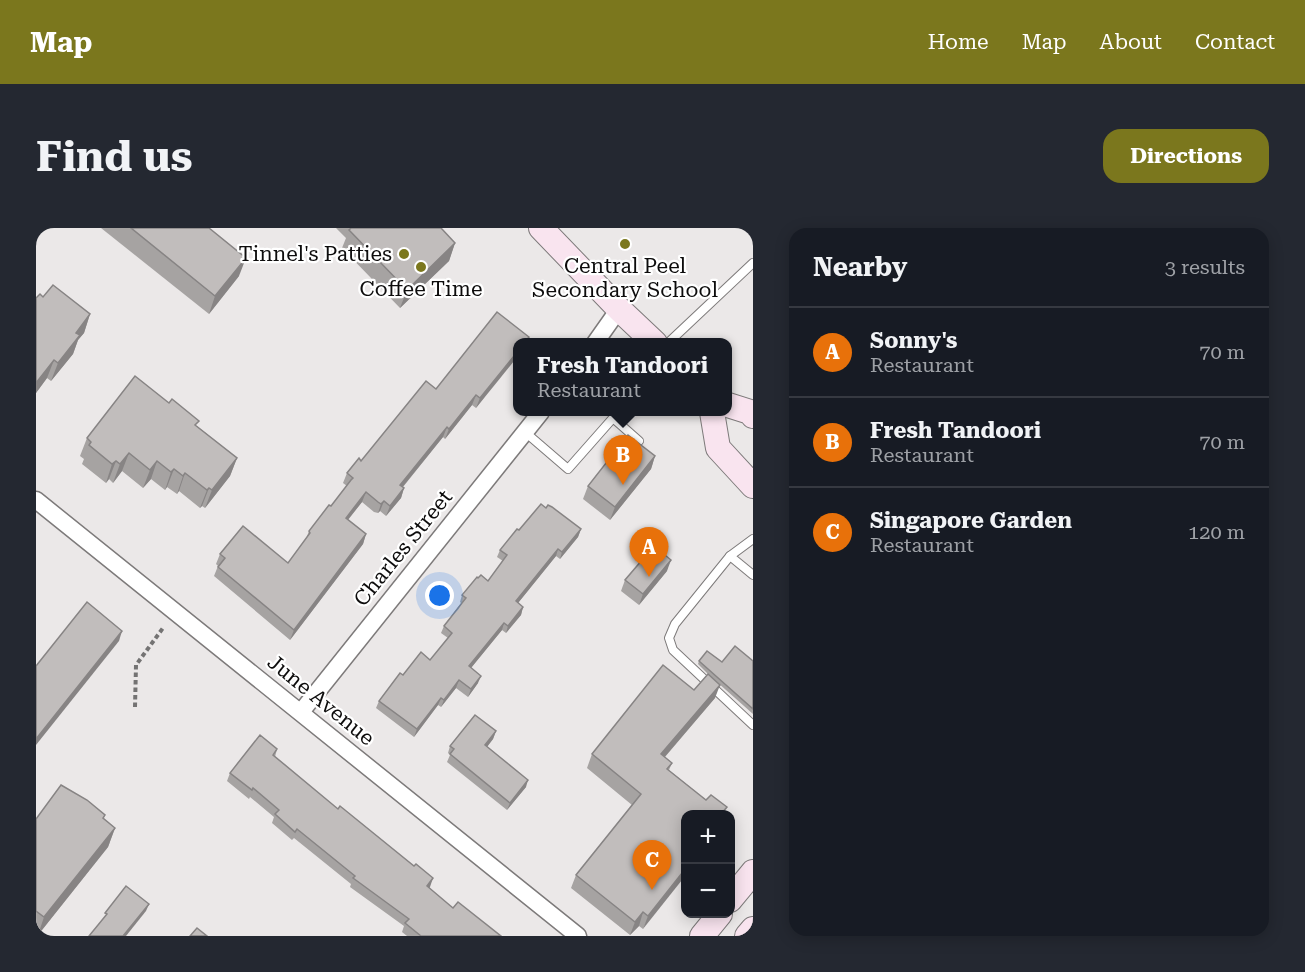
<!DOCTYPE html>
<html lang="en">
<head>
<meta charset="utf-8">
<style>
	body { margin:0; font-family:"Roboto Serif",serif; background:#242831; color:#f1f3f6 }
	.controls { position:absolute; right:18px; bottom:18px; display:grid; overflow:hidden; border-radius:12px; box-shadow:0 3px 15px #0003 }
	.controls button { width:54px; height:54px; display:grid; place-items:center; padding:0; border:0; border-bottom:2px solid #363941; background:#171b24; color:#f1f3f6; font:30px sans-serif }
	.you { position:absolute; left:404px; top:368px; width:21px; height:21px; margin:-15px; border:4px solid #fff; border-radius:50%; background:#1a73e8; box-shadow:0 0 0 9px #1a73e833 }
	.badge { display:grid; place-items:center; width:39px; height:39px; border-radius:50%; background:#7b771d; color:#fff; font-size:20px; font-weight:700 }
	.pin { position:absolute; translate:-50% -50px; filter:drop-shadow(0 2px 3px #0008) }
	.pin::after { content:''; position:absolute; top:32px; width:21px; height:18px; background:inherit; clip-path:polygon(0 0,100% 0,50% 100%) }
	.popup { position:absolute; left:477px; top:110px; width:219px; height:78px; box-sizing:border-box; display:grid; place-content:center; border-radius:12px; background:#171b24; filter:drop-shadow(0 2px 4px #0005); font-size:20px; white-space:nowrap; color:#9ea1a6 }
	.popup b { font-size:22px; color:#f1f3f6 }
	.popup::after { content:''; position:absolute; left:50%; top:100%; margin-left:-12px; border:12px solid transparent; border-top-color:#171b24 }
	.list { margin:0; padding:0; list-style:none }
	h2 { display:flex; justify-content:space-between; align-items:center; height:78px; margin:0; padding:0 24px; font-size:26px }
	h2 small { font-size:20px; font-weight:400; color:#9ea1a6 }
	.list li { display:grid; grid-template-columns:39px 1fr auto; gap:18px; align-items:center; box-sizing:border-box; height:90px; padding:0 24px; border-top:2px solid #363941 }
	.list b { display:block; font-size:22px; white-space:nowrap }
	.list p { margin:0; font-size:20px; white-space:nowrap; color:#9ea1a6 }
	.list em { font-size:20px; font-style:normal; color:#9ea1a6 }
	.map { position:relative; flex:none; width:717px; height:708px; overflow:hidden; border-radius:18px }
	header { display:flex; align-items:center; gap:36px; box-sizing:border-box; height:84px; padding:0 30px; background:#7b771d; color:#fff }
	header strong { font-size:28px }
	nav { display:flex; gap:33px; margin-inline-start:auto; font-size:21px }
	.intro { display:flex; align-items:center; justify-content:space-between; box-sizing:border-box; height:144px; padding:0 36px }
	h1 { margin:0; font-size:42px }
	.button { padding:15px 27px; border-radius:18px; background:#7b771d; color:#fff; font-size:21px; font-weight:700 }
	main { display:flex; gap:36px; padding:0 36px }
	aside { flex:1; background:#171b24; border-radius:18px; box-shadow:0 3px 15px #0003 }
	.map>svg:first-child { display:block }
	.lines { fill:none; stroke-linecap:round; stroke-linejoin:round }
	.service-casing { stroke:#7d7a7a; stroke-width:10 }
	.minor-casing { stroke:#7d7a7a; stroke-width:19 }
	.secondary-casing { stroke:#7d7a7a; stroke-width:26 }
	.path { stroke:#747373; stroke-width:4; stroke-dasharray:4.5 3; stroke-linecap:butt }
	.service { stroke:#fff; stroke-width:8 }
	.minor { stroke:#fff; stroke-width:16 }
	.secondary { stroke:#f9e4ef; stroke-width:24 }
	.wall { fill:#a6a3a2 }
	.shaded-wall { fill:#878484 }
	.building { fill:#c1bdbc; stroke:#878484; stroke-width:1.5 }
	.poi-dot { fill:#7b771d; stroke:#fff; stroke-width:2 }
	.labels { text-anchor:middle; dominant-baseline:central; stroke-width:4.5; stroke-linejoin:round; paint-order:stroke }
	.poi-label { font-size:21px; fill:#0d0c0c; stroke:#fff }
	.street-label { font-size:21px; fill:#0d0c0c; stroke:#fff }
</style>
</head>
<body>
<header>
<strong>Map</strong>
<nav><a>Home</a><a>Map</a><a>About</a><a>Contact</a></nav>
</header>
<div class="intro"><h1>Find us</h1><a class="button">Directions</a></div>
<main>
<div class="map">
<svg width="717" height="708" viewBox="0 0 717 708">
	<rect width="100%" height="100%" fill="#ebe8e8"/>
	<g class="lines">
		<g class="service-casing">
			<g id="service">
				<path d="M632 115 717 35"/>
				<path d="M489 204 532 241 577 190 603 213"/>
				<path d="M717 311 694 328 639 396 633 410 637 422 717 497"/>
				<path d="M694 328 717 347"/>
			</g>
		</g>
		<g class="minor-casing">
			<g id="minor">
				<path d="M559 115 583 81"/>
				<path d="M0 272 542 708"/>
				<path d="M265 484 505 184"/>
			</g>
		</g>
		<g class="secondary-casing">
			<g id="secondary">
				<path d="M505 0 583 81 619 115"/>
				<path d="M692 177 714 184 717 188"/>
				<path d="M676 184 682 220 717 258"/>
				<path d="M694 672 717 644"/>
				<path d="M666 708 684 686"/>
				<path d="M711 708 717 701"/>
			</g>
		</g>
		<path class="path" d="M99 479 100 437 127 400"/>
		<use href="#service" class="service"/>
		<use href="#minor" class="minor"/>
		<use href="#secondary" class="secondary"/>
	</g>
	<g class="wall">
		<path d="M65 0H173L203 48 173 86Z"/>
		<path d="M300 0H405L419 15 413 33 364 80 306 20 310 10Z"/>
		<path d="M7 69 54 86 48 105 42 112 37 126 15 153 11 150 0 165V70Z"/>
		<path d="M493 109 440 180 436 177 409 211 407 209 367 259 368 260 365 270 350 288 344 283 342 285 338 284 326 274 312 292 330 306 327 316 254 412 178 348 182 338 180 336 184 326 252 335 270 311 273 303 295 278 311 258 307 255 311 245 325 233 400 161Z"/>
		<path d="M161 198 201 230 194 248 169 280 166 278 164 280 143 263 141 266 131 259 129 262 115 251 107 260 86 243 77 255 73 251 70 255 46 236 48 231 44 228 51 210Z"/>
		<path d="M619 228 615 241 574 292 547 271 552 258Z"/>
		<path d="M510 280 545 301 542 309 524 331 520 328 482 375 487 379 485 387 470 405 466 402 435 440 442 455 432 469 420 460 405 479 402 477 378 509 340 480 343 473 367 447 394 432 412 410 405 405 408 398 425 375 424 374 426 367 452 353 467 333 461 329 464 322 483 302Z"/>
		<path d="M631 343 603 377 585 363 589 352Z"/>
		<path d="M663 433 686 434 717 433V486L681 454 679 470 629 529 636 535 633 542 670 572 607 701 603 698 594 707 535 660 540 647 596 577 551 540 556 526 658 462 672 446 662 436Z"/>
		<path d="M460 503 457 511 451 519 490 559 471 582 411 534 414 527 412 525 414 518Z"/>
		<path d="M241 521 239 529 394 659 393 660 417 680 465 708H371L366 704 368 698 314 659 315 656 258 610 256 612 236 595 238 589 214 569 213 571 191 553 194 545Z"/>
		<path d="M0 591H68L79 600 72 619 2 707 0 706Z"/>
	</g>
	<g class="shaded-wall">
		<path d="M419 15 413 33 364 80 371 62Z"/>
		<path d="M210 30 203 48 173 86 179 68Z"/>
		<path d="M54 86 48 105 42 112 37 126 15 153 22 135 40 105Z"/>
		<path d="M482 123V128L440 180 444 170Z"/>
		<path d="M18 132 11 150 0 165V155Z"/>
		<path d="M440 167 436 177 409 211 413 201Z"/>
		<path d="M411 199 407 209 360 267 364 257Z"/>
		<path d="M93 225 86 243 77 255 84 236Z"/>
		<path d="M619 228 615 241 574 292 579 279Z"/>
		<path d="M201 230 194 248 169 280 176 262Z"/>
		<path d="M80 233 73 251 70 255 76 236Z"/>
		<path d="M121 233 115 251 107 260 114 242Z"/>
		<path d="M138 241 131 259 129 262 135 244Z"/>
		<path d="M149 245 143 263 141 266 147 248Z"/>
		<path d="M173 260 166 278 164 280 171 262Z"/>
		<path d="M368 260 365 270 350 288 354 278Z"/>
		<path d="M330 264 326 274 306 299 310 290Z"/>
		<path d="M348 273 344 283 342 285 345 276Z"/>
		<path d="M545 301 542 309 524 331 526 324Z"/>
		<path d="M330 306 327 316 254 412 258 402Z"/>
		<path d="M522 321 520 328 478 380 480 373Z"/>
		<path d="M635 332 631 343 603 377 607 366Z"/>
		<path d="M487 379 485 387 470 405 472 398Z"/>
		<path d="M468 395 466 402 430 446 433 438Z"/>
		<path d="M86 403 83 413 0 517V511Z"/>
		<path d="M445 448 442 455 432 469 435 461Z"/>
		<path d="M423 452 420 460 405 479 408 472Z"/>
		<path d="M684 457 679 470 620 539 625 526Z"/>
		<path d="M405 470 402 477 378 509 381 501Z"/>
		<path d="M460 503 457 511 447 524 449 517Z"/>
		<path d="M492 552 490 559 471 582 474 575Z"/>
		<path d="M79 600 72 619 2 707 8 689Z"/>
		<path d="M650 640V647L607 701 612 688Z"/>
		<path d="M397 650 394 659 387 667 391 658Z"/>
		<path d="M113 676 110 683 90 708H87Z"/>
		<path d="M607 684 603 698 594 707 599 694Z"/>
	</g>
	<g class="building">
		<path d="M95 0H173L210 30 179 68Z"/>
		<path d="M315 0H405L419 15 371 62 313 2Z"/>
		<path d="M17 57 54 86 40 105 44 107 22 135 18 132 0 155V70L4 66 7 69Z"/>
		<path d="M461 84 493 109 489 114H482V123L444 170 440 167 413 201 411 199 364 257 368 260 354 278 348 273 345 276 342 274 330 264 310 290 330 306 258 402 182 339 189 330 184 326 207 298 252 335 274 305 273 303 293 277 295 278 315 252 317 250 311 245 323 230 325 233 390 153 400 161Z"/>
		<path d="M99 148 133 175 136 171 163 193 159 197 201 230 176 262 173 260 171 262 149 245 147 248 138 241 135 244 121 233 114 242 93 225 84 236 80 233 76 236 53 217 55 214 51 210Z"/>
		<path d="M592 207 619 228 579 279 552 258Z"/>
		<path d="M505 276 510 280 512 277 516 279 545 301 526 324 522 321 480 373 487 379 472 398 468 395 433 438 445 448 435 461 423 452 408 472 405 470 381 501 343 473 364 445 367 447 385 424 394 432 416 405 408 398 430 370 426 367 441 349 442 350 445 347 452 353 471 327 464 322 481 301 483 302Z"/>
		<path d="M618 318 635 332 607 366 589 352Z"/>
		<path d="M51 374 86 403 0 511V438Z"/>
		<path d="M699 418 717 433V481L663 433 671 423 686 434Z"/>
		<path d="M627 437 658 462 672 446 684 457 625 526 636 535 631 541 670 572 675 567 691 579 685 586H650V640L612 688 607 684 599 694 540 647 605 566 556 526Z"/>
		<path d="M439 487 460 503 449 517 492 552 474 575 414 526 418 521 414 518Z"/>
		<path d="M224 507 241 521 237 527 302 581 304 578 378 638 380 636 397 650 391 658 417 680 422 674 465 708H385L369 695 373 691 317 650 319 648 261 601 259 604 239 586 243 582 217 560 216 562 194 545Z"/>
		<path d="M25 557 51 572 69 587 67 590 79 600 8 689 0 683V591Z"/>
		<path d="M90 658 113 676 87 708H53L71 686 69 685Z"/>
		<path d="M161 700 171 708H154Z"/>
	</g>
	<g class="poi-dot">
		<circle cx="589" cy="16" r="6"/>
		<circle cx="368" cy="26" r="6"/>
		<circle cx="385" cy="39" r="6"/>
	</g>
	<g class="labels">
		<g class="poi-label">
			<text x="356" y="26" text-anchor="end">Tinnel's Patties</text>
			<text x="589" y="38">Central Peel<tspan x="589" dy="24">Secondary School</tspan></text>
			<text x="385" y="61">Coffee Time</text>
		</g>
		<g class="street-label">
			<text transform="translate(367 320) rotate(-51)">Charles Street</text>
			<text transform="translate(285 472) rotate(39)">June Avenue</text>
		</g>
	</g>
</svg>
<div class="controls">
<button>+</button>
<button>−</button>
</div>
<div class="you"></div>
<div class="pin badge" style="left:613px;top:349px;background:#e8710a">A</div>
<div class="pin badge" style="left:587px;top:257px;background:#e8710a">B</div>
<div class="popup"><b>Fresh Tandoori</b>Restaurant</div>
<div class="pin badge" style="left:616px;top:662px;background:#e8710a">C</div>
</div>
<aside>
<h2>Nearby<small>3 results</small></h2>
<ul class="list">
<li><span class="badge" style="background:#e8710a">A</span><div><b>Sonny's</b><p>Restaurant</p></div><em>70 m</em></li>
<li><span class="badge" style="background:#e8710a">B</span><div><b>Fresh Tandoori</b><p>Restaurant</p></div><em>70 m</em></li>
<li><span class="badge" style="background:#e8710a">C</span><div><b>Singapore Garden</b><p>Restaurant</p></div><em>120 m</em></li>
</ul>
</aside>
</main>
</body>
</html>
